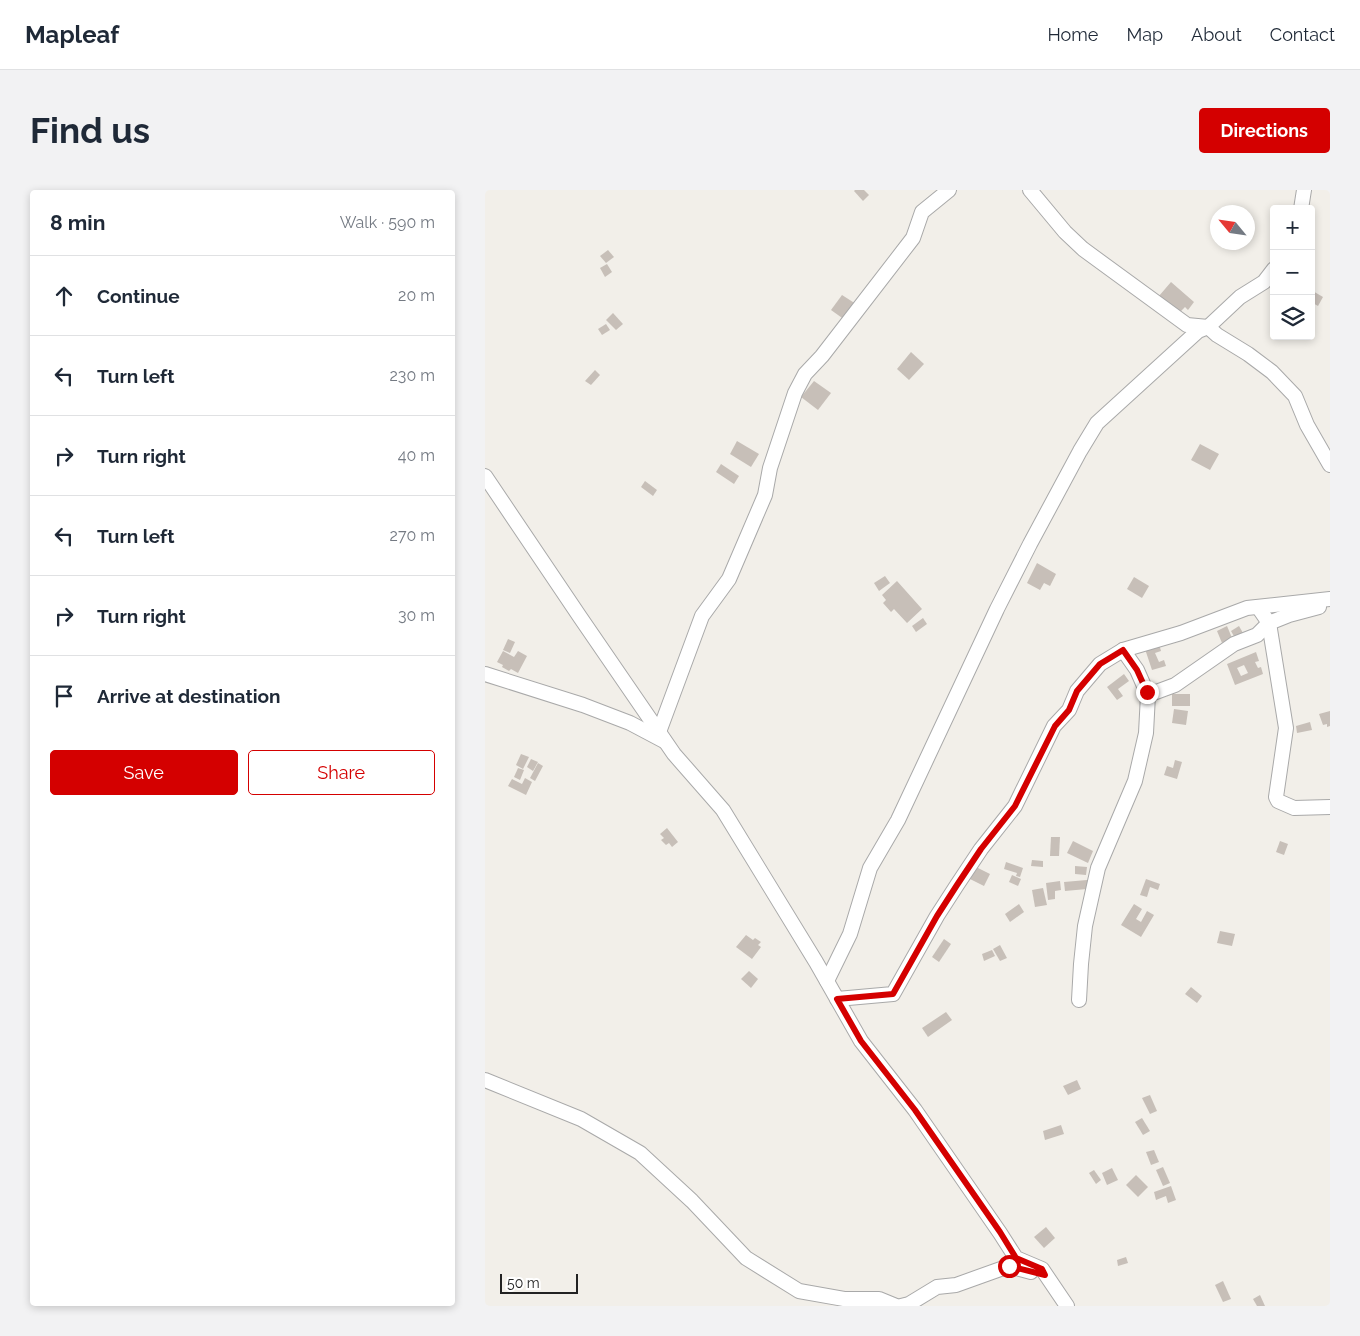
<!DOCTYPE html>
<html lang="en">
<head>
<meta charset="utf-8">
<style>
	body { margin:0; font-family:Raleway,sans-serif; background:#f2f2f3; color:#1f2937 }
	.controls { position:absolute; right:15px; top:15px; display:grid; overflow:hidden; border-radius:5px; box-shadow:0 2px 8px #0003 }
	.controls button { width:45px; height:45px; display:grid; place-items:center; padding:0; border:0; border-bottom:1px solid #e0e1e3; background:#fff; color:#1f2937; font:25px sans-serif }
	.compass { position:absolute; left:725px; top:15px; width:45px; height:45px; border-radius:50%; background:#fff; box-shadow:0 2px 8px #0003; rotate:299deg }
	.scale { position:absolute; left:15px; bottom:12px; width:78px; box-sizing:border-box; padding-left:5px; border:2px solid #222; border-top:0; font-size:14px; line-height:18px; white-space:nowrap; color:#222; -webkit-text-stroke:4px #fff; paint-order:stroke }
	.stop { position:absolute; width:15px; height:15px; margin:-11px; border:4px solid #d40000; border-radius:50%; background:#fff }
	.stop.end { background:#d40000; border-color:#fff; box-shadow:0 1px 5px #0008 }
	.list { margin:0; padding:0; list-style:none }
	h2 { display:flex; justify-content:space-between; align-items:center; height:65px; margin:0; padding:0 20px; font-size:21px }
	h2 small { font-size:16px; font-weight:400; color:#747a83 }
	.list li { display:grid; grid-template-columns:32px 1fr auto; gap:15px; align-items:center; box-sizing:border-box; height:80px; padding:0 20px; border-top:1px solid #e0e1e3 }
	.list b { display:block; font-size:19px; white-space:nowrap }
	.list em { font-size:16px; font-style:normal; color:#747a83 }
	.actions { display:flex; gap:10px; padding:15px 20px }
	.actions a { flex:1; padding:11px 0; border:1px solid #d40000; border-radius:5px; text-align:center; font-size:18px; color:#d40000 }
	.actions .main { background:#d40000; color:#fff }
	.icon { flex:none; width:28px; height:28px; fill:none; stroke:currentColor; stroke-width:2; stroke-linecap:round; stroke-linejoin:round }
	.map { position:relative; flex:none; width:845px; height:1116px; overflow:hidden; border-radius:5px }
	header { display:flex; align-items:center; gap:30px; box-sizing:border-box; height:70px; padding:0 25px; background:#fff; border-bottom:1px solid #e0e1e3 }
	header strong { font-size:24px }
	nav { display:flex; gap:28px; margin-inline-start:auto; font-size:18px }
	.intro { display:flex; align-items:center; justify-content:space-between; box-sizing:border-box; height:120px; padding:0 30px }
	h1 { margin:0; font-size:35px }
	.button { padding:12px 22px; border-radius:5px; background:#d40000; color:#fff; font-size:18px; font-weight:700 }
	main { display:flex; gap:30px; padding:0 30px }
	aside { flex:1; background:#fff; border-radius:5px; box-shadow:0 2px 8px #0003 }
	.map>svg:first-child { display:block }
	.building { fill:#c7bfb8; fill-rule:evenodd }
	.lines { fill:none; stroke-linecap:round; stroke-linejoin:round }
	.minor-casing { stroke:#a9a9a9; stroke-width:16 }
	.minor { stroke:#fff; stroke-width:14 }
	.route { stroke:#d40000; stroke-width:6 }
</style>
</head>
<body>
<header>
<strong>Mapleaf</strong>
<nav><a>Home</a><a>Map</a><a>About</a><a>Contact</a></nav>
</header>
<div class="intro"><h1>Find us</h1><a class="button">Directions</a></div>
<main>
<aside>
<h2>8 min<small>Walk · 590 m</small></h2>
<ul class="list">
<li><svg class="icon" aria-label="ahead" viewBox="0 0 24 24"><path d="M12 20V5M6 11l6-6 6 6"/></svg><div><b>Continue</b></div><em>20 m</em></li>
<li><svg class="icon" aria-label="left" viewBox="0 0 24 24"><path d="M17 20v-9H6M10 6l-5 5 5 5"/></svg><div><b>Turn left</b></div><em>230 m</em></li>
<li><svg class="icon" aria-label="right" viewBox="0 0 24 24"><path d="M7 20v-9h11M14 6l5 5-5 5"/></svg><div><b>Turn right</b></div><em>40 m</em></li>
<li><svg class="icon" aria-label="left" viewBox="0 0 24 24"><path d="M17 20v-9H6M10 6l-5 5 5 5"/></svg><div><b>Turn left</b></div><em>270 m</em></li>
<li><svg class="icon" aria-label="right" viewBox="0 0 24 24"><path d="M7 20v-9h11M14 6l5 5-5 5"/></svg><div><b>Turn right</b></div><em>30 m</em></li>
<li><svg class="icon" aria-label="arrive" viewBox="0 0 24 24"><path d="M6 21V4h12l-3 4 3 4H6"/></svg><div><b>Arrive at destination</b></div></li>
</ul>
<div class="actions"><a class="main">Save</a><a>Share</a></div>
</aside>
<div class="map">
<svg width="845" height="1116" viewBox="0 0 845 1116">
	<rect width="100%" height="100%" fill="#f2efe9"/>
	<g class="building">
		<path d="M370 0H379L384 5 378 11 369 1Z"/>
		<path d="M123 60 129 67 121 73 115 66Z"/>
		<path d="M122 74 127 82 120 87 115 78Z"/>
		<path d="M686 92 709 112 703 120 700 117 693 124 674 106Z"/>
		<path d="M826 100 838 107 833 116 826 112Z"/>
		<path d="M357 105 371 114 360 130 346 120Z"/>
		<path d="M128 123 138 134 131 140 121 130Z"/>
		<path d="M121 134 125 140 117 145 113 139Z"/>
		<path d="M426 162 439 174 424 190 412 179Z"/>
		<path d="M110 180 115 185 106 195 100 191Z"/>
		<path d="M329 191 346 203 333 220 316 207Z"/>
		<path d="M252 251 274 264 266 277 245 264Z"/>
		<path d="M715 254 734 264 725 280 706 270Z"/>
		<path d="M236 274 254 286 249 294 231 282Z"/>
		<path d="M160 291 172 300 168 306 156 297Z"/>
		<path d="M552 373 571 384 565 396 559 393 555 400 542 393Z"/>
		<path d="M400 386 405 393 394 401 389 393Z"/>
		<path d="M649 387 664 396 657 408 642 399Z"/>
		<path d="M412 391 437 419 422 433 409 419 406 422 398 413 401 410 397 405Z"/>
		<path d="M438 428 442 434 431 442 427 436Z"/>
		<path d="M742 436 747 448 737 453 732 441Z"/>
		<path d="M754 436 758 443 750 448 746 441Z"/>
		<path d="M23 449 30 452 25 463 18 460Z"/>
		<path d="M674 454 676 461 670 463 674 472 679 470 681 476 667 480 660 459Z"/>
		<path d="M18 461 29 467 33 461 42 466 33 483 26 479 24 481 17 477 18 475 12 472Z"/>
		<path d="M771 462 774 471 770 472 773 478 776 477 778 484 750 495 742 474ZM759 475 763 483 756 486 752 478Z"/>
		<path d="M639 484 644 491 633 499 638 506 632 510 622 497Z"/>
		<rect x="687" y="504" width="18" height="12"/>
		<path d="M689 519 703 521 701 535 687 533Z"/>
		<path d="M845 521V536L842 537V534L838 535 834 524Z"/>
		<path d="M825 532 827 540 812 543 811 536Z"/>
		<path d="M36 564 44 567 38 579 31 575Z"/>
		<path d="M46 569 53 572 48 581 42 577Z"/>
		<path d="M690 570 697 572 692 589 679 585 682 576 688 578Z"/>
		<path d="M53 573 58 576 50 591 45 588Z"/>
		<path d="M33 578 39 580 35 590 29 587Z"/>
		<path d="M40 588 47 592 41 605 23 596 27 589 37 594Z"/>
		<path d="M182 638 193 652 187 657 184 653 181 655 176 650 179 648 175 644Z"/>
		<path d="M566 647H575L574 666H565Z"/>
		<path d="M588 651 608 661 603 673 582 663Z"/>
		<path d="M795 651 803 654 799 665 791 662Z"/>
		<path d="M547 670 558 671V677L546 676Z"/>
		<path d="M521 672 538 678 535 687 531 686 532 683 519 679Z"/>
		<path d="M590 676 602 677 601 685 590 684Z"/>
		<path d="M491 677 505 684 499 696 485 689Z"/>
		<path d="M527 685 536 689 533 696 524 692Z"/>
		<path d="M661 689 675 694 673 700 665 697 662 707 655 705Z"/>
		<path d="M602 690V699L580 701 579 692Z"/>
		<path d="M575 691 576 700 570 701V709L563 710 561 693Z"/>
		<path d="M558 698 562 715 550 717 547 700Z"/>
		<path d="M534 714 539 722 525 732 520 724Z"/>
		<path d="M649 714 657 719 651 729 656 732 662 721 669 725 656 747 636 735Z"/>
		<path d="M735 741 750 744 747 756 732 753Z"/>
		<path d="M261 745 268 750 270 748 276 752 273 755 276 757 267 769 251 757Z"/>
		<path d="M459 749 466 754 454 772 447 767Z"/>
		<path d="M515 755 522 768 515 771 508 759Z"/>
		<path d="M507 760 510 766 499 771 497 764Z"/>
		<path d="M264 781 273 789 266 798 256 789Z"/>
		<path d="M706 797 717 806 712 813 700 804Z"/>
		<path d="M461 822 467 830 443 847 437 838Z"/>
		<path d="M592 890 596 899 583 905 578 896Z"/>
		<path d="M665 905 672 921 665 924 657 908Z"/>
		<path d="M657 928 665 941 658 945 650 932Z"/>
		<path d="M576 935 579 944 560 950 558 941Z"/>
		<path d="M669 960 674 972 666 975 661 962Z"/>
		<path d="M678 977 685 993 678 996 671 980Z"/>
		<path d="M627 978 633 990 622 995 617 983Z"/>
		<path d="M609 980 616 990 611 994 604 983Z"/>
		<path d="M651 985 663 997 653 1007 641 995Z"/>
		<path d="M686 996 691 1010 683 1013 681 1006 671 1010 669 1002Z"/>
		<path d="M561 1037 570 1048 559 1058 549 1047Z"/>
		<path d="M641 1067 643 1073 633 1076 632 1070Z"/>
		<path d="M738 1091 746 1109 738 1112 730 1095Z"/>
		<path d="M775 1105 780 1116H772L768 1109Z"/>
	</g>
	<g class="lines">
		<g class="minor-casing">
			<g id="minor">
				<path d="M545 0 580 42 598 59 702 135 723 137 732 145 763 164 787 182 810 206 822 235 845 275"/>
				<path d="M816 19 819 0"/>
				<path d="M0 286 95 427 189 564 238 620 331 772 376 851 430 920 515 1043 531 1068 557 1079 582 1116"/>
				<path d="M773 417 784 433 801 538 791 607 793 611 809 618 845 617"/>
				<path d="M0 484 98 515 145 533 179 551"/>
				<path d="M663 505 690 495 749 454 772 445 784 433 804 425 834 417"/>
				<path d="M174 542 217 426 244 389 280 305 285 278 310 203 320 184 337 166 428 48 437 22 464 0"/>
				<path d="M342 791 365 744 385 678 413 630 512 419 545 354 595 261 612 233 713 141 723 137 755 107 779 92 789 79"/>
				<path d="M352 809 408 804 452 726 472 695 496 659 530 616 569 536 584 520 592 501 615 474 638 460 696 443 762 418 845 409"/>
				<path d="M594 810 596 774 600 736 613 678 650 591 661 543 663 505 652 480 638 460"/>
				<path d="M0 890 96 929 155 963 207 1011 261 1068 314 1101 359 1109H394L411 1116"/>
				<path d="M416 1116 424 1114 452 1097 471 1095 524 1076 546 1082"/>
			</g>
		</g>
		<use href="#minor" class="minor"/>
	</g>
	<g class="lines">
		<path class="route" d="M524 1076 560 1085 557 1079 531 1068 515 1042 430 920 376 851 352 809 408 804 452 726 472 695 496 659 530 616 570 536 584 520 592 501 615 474 638 460 652 480 662 502"/>
	</g>
</svg>
<div class="controls">
<button>+</button>
<button>−</button>
<button><svg class="icon" aria-label="layers" viewBox="0 0 24 24"><path d="M12 4l9 5-9 5-9-5zM3 14l9 5 9-5"/></svg></button>
</div>
<svg class="compass" viewBox="-18 -18 36 36"><path d="M0-13l5 13h-10z" fill="#e53935"/><path d="M0 13l5-13h-10z" fill="#747a83"/></svg>
<div class="scale">50 m</div>
<div class="stop" style="left:524px;top:1076px"></div>
<div class="stop end" style="left:662px;top:502px"></div>
</div>
</main>
</body>
</html>
